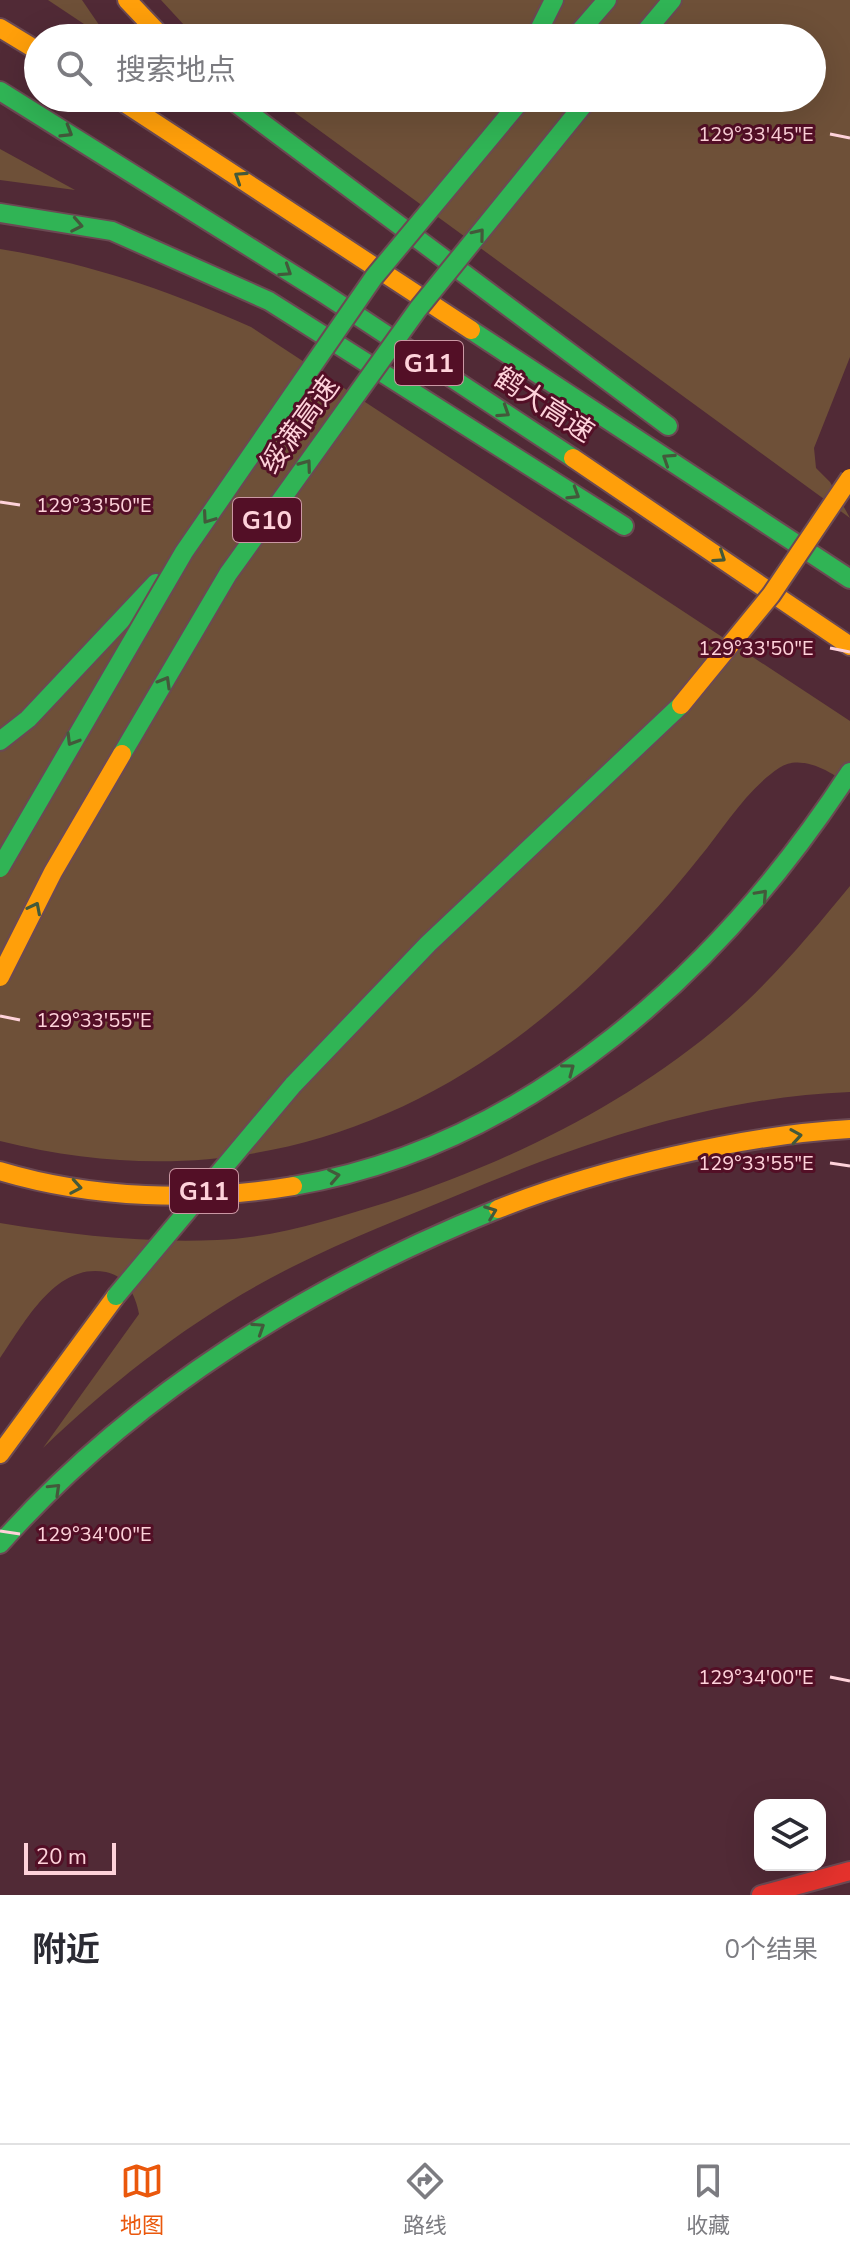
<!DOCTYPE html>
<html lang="zh">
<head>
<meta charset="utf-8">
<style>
	body { margin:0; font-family:"Nunito Sans","Noto Sans SC",sans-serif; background:#f2f2f3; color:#2b2b33 }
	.controls { position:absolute; right:24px; bottom:24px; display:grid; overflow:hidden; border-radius:16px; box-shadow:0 8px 32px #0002 }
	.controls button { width:72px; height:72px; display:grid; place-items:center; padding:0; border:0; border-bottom:2px solid #e1e1e2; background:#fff; color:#2b2b33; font:40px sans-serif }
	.scale { position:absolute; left:24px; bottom:20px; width:92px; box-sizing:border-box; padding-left:8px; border:4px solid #fed2da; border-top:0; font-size:22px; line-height:28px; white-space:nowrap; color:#fed2da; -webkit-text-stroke:6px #530f26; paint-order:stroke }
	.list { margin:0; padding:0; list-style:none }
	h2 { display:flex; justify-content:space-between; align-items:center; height:104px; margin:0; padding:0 32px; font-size:34px }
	h2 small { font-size:26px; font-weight:400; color:#7c7c81 }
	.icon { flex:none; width:44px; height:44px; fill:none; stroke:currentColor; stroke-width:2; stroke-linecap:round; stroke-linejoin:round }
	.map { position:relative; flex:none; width:850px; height:1895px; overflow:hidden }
	.search { position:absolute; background:#fff; box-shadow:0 8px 32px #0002; left:24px; right:24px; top:24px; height:88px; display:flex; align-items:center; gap:20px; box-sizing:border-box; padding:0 28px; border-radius:44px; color:#7c7c81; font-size:30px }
	.sheet { height:248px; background:#fff }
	nav { display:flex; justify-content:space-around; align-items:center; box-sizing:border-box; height:112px; border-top:2px solid #e1e1e2; background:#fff; font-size:22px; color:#7c7c81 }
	nav a { display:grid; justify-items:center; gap:4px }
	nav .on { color:#ea580c }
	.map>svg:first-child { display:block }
	.green { fill:#6e5038 }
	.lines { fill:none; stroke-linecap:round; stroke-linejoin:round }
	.fast-casing { stroke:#6b4953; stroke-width:22 }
	.slow-casing { stroke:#6b4953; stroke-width:22 }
	.jam-casing { stroke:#6b4953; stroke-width:22 }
	.fast { stroke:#30b455; stroke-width:18 }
	.slow { stroke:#ff9f0a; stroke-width:18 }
	.jam { stroke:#e5322d; stroke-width:18 }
	.fast-bridge-casing { stroke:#6b4953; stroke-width:22; stroke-linecap:butt }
	.slow-bridge-casing { stroke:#6b4953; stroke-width:22; stroke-linecap:butt }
	.fast-bridge { stroke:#30b455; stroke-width:18 }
	.slow-bridge { stroke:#ff9f0a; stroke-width:18 }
	.oneway { stroke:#43593b }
	.ticks { fill:none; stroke:#fed2da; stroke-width:3 }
	.labels { text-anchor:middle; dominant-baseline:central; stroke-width:6; stroke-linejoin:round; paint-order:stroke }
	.shield { fill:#530f26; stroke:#cb98a4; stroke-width:2 }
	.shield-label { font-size:26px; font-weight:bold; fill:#fed2da }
	.street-label { font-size:28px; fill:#fed2da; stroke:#530f26 }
	.ticks-label { font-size:20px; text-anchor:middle; fill:#fed2da; stroke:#530f26; stroke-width:6; stroke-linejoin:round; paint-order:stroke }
</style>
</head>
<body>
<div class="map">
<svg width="850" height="1895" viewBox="0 0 850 1895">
	<rect width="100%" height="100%" fill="#512a36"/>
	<g class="green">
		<path d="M48 0H82L108 38H105Z"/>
		<path d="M161 0H850V357L814 448 816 468 830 482 850 518 275 98H812V38H196Z"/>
		<path d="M0 149 75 190 0 180Z"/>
		<path d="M0 249C88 263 170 291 251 327L850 721V786C832 772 801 753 779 768 746 790 724 828 699 858 673 891 644 923 614 953 444 1125 239 1201 0 1141Z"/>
		<path d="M850 886V1092C716 1097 587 1141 465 1192 407 1216 348 1239 292 1267 200 1313 117 1377 43 1448L139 1314C136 1296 126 1276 106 1272 56 1262 25 1322 0 1358V1223C72 1235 143 1243 217 1240 274 1238 333 1219 388 1202 504 1164 618 1109 713 1031 765 989 808 937 850 886Z"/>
	</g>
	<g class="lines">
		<g class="fast-casing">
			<g id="fast">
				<path d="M535 38 554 0"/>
				<path d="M574 38 607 0"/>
				<path d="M640 38 672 0"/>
				<path d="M0 91 323 293 573 458"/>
				<path d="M229 98 668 426"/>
				<path d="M0 213 112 231 269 301 624 526"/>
				<path d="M471 330 850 579"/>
				<path d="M0 741 28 719 156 583"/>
				<path d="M293 1085 428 944 681 705"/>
				<path d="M293 1186C531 1146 723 967 850 772"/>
				<path d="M0 1544C134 1393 312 1284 498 1209"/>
			</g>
		</g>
		<g class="slow-casing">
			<g id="slow">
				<path d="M127 0 163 38"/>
				<path d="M0 28 38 51"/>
				<path d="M117 98 471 330"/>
				<path d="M573 458 850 646"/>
				<path d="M0 1171C93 1199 198 1202 293 1186"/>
				<path d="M498 1209C599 1169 742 1135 850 1129"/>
				<path d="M0 1454 116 1296"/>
			</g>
		</g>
		<g class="jam-casing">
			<path id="jam" d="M761 1895 850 1871"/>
		</g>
		<use href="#fast" class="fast"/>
		<use href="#slow" class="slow"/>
		<use href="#jam" class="jam"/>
		<g class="fast-bridge-casing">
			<g id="fast-bridge">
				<path d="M122 754 228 574 418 309 589 98"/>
				<path d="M0 868 184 552 374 277 523 98"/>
				<path d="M116 1296 293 1085"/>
			</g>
		</g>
		<g class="slow-bridge-casing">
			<g id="slow-bridge">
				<path d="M681 705 771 595 850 478"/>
				<path d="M0 977 53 872 122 754"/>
			</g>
		</g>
		<use href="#fast-bridge" class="fast-bridge"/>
		<use href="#slow-bridge" class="slow-bridge"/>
	</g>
	<defs><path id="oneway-chevron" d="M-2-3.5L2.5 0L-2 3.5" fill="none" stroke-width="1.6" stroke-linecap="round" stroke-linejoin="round" transform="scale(2)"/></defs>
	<g class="oneway">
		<use href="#oneway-chevron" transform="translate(67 132) rotate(31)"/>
		<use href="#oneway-chevron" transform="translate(240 177) rotate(-147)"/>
		<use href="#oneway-chevron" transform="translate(77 225) rotate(11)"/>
		<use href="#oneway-chevron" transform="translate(479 234) rotate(-51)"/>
		<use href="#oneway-chevron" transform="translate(286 271) rotate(33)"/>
		<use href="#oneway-chevron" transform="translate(504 412) rotate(33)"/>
		<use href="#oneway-chevron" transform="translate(668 459) rotate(-147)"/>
		<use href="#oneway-chevron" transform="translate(306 465) rotate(-54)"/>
		<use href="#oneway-chevron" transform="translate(574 494) rotate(32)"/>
		<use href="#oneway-chevron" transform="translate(208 518) rotate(125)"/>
		<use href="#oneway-chevron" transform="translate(720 557) rotate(34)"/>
		<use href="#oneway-chevron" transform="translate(165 682) rotate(-60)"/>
		<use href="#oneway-chevron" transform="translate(72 740) rotate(121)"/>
		<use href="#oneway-chevron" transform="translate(762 895) rotate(-48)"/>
		<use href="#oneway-chevron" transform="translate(35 908) rotate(-63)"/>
		<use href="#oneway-chevron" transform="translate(569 1069) rotate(-37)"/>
		<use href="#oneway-chevron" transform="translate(796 1136) rotate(-9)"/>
		<use href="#oneway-chevron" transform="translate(334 1176) rotate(-11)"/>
		<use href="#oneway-chevron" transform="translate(76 1187) rotate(10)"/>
		<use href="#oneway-chevron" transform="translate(491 1212) rotate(-21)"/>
		<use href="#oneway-chevron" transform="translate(259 1328) rotate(-33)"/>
		<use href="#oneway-chevron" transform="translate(55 1489) rotate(-44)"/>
	</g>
	<path class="ticks" d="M830 134 850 138M0 502 20 505M830 648 850 652M0 1016 20 1020M830 1163 850 1166M0 1531 20 1534M830 1677 850 1681"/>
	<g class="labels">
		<g class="shield">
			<rect x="395" y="341" width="68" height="44" rx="6"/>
			<rect x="233" y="498" width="68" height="44" rx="6"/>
			<rect x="170" y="1169" width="68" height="44" rx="6"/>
		</g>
		<g class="shield-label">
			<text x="429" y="363">G11</text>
			<text x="267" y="520">G10</text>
			<text x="204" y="1191">G11</text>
		</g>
		<g class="street-label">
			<text transform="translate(544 405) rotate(33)">鹤大高速</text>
			<text transform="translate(300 425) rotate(-54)">绥满高速</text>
		</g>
	</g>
	<g class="ticks-label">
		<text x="756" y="141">129°33'45"E</text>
		<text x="94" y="512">129°33'50"E</text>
		<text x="756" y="655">129°33'50"E</text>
		<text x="94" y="1027">129°33'55"E</text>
		<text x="756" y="1170">129°33'55"E</text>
		<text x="94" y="1541">129°34'00"E</text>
		<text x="756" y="1684">129°34'00"E</text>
	</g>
</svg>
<div class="controls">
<button><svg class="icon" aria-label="layers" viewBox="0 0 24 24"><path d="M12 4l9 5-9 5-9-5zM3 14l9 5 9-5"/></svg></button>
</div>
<div class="scale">20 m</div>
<div class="search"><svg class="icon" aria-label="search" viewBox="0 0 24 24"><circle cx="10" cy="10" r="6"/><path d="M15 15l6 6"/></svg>搜索地点</div>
</div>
<section class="sheet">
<h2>附近<small>0个结果</small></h2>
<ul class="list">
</ul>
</section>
<nav>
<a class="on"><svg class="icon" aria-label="map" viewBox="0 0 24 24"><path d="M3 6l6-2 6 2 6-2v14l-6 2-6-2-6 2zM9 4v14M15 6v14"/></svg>地图</a>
<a><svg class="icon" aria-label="directions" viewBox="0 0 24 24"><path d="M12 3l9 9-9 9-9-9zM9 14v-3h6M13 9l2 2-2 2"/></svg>路线</a>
<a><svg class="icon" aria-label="saved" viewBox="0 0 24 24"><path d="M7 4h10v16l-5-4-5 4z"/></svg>收藏</a>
</nav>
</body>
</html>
